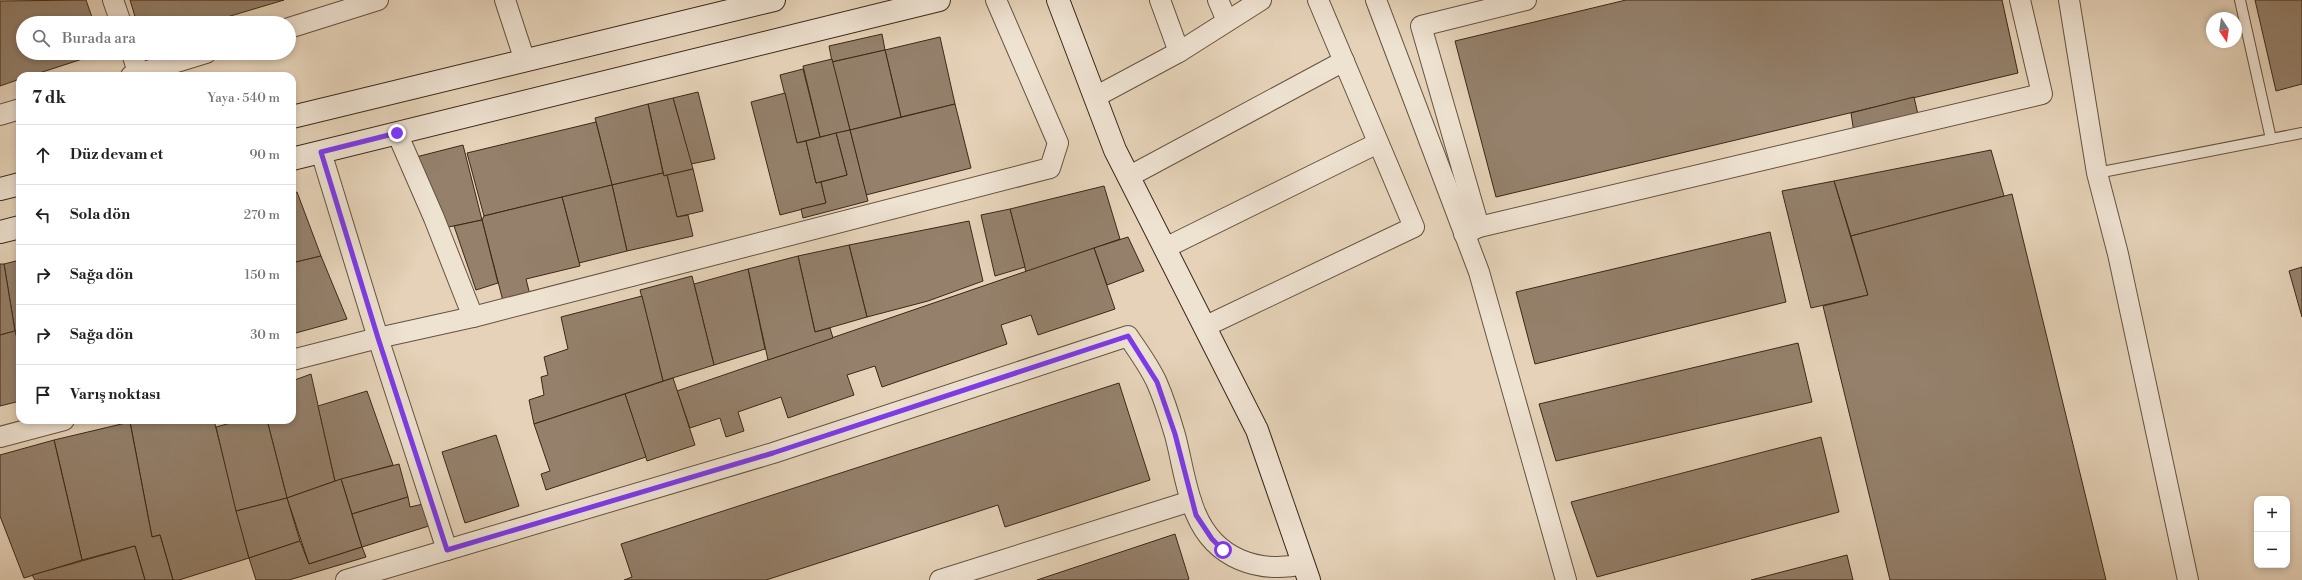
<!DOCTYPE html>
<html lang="tr">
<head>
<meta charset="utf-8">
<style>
	body { margin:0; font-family:"Libre Bodoni",serif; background:#f6f6f6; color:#202124 }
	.controls { position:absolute; right:12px; bottom:12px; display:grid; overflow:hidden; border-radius:8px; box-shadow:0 2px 6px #0003 }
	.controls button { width:36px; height:36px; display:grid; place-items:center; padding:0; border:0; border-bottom:1px solid #e0e0e0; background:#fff; color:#202124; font:20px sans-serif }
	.compass { position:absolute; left:2206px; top:12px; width:36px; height:36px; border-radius:50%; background:#fff; box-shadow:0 2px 6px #0003; rotate:167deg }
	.stop { position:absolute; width:12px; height:12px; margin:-9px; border:3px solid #7c3aed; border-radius:50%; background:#fff }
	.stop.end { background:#7c3aed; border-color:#fff; box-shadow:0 1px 4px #0008 }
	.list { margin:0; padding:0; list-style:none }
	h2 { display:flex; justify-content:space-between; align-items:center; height:52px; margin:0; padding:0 16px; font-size:17px }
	h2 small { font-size:13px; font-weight:400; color:#757577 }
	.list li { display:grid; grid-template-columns:26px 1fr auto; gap:12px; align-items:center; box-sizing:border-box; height:60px; padding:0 16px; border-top:1px solid #e0e0e0 }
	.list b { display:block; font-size:15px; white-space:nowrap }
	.list em { font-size:13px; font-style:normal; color:#757577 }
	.icon { flex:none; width:22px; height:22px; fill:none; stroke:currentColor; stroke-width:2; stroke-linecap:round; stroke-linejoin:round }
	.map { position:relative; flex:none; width:2302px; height:580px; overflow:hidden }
	.search { position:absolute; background:#fff; box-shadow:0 2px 6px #0003; left:16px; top:16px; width:280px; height:44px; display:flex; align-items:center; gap:10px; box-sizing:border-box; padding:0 14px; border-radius:22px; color:#757577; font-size:15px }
	.panel { position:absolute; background:#fff; box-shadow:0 2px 6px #0003; left:16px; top:72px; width:280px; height:352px; border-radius:12px }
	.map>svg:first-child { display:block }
	.building { fill:#94806b; stroke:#3c2717 }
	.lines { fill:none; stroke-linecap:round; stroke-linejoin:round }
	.lane-casing { stroke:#66523f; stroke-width:12 }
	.street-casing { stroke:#66523f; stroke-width:22 }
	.secondary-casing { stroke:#3c2717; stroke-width:24 }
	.lane { stroke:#eee2d1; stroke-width:10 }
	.street { stroke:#eee2d1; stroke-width:20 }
	.secondary { stroke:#eee2d1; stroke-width:22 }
	.route { stroke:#7c3aed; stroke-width:5 }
</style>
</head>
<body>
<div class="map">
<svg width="2302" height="580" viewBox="0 0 2302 580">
	<rect width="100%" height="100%" fill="#e5d2b8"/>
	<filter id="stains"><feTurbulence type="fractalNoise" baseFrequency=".005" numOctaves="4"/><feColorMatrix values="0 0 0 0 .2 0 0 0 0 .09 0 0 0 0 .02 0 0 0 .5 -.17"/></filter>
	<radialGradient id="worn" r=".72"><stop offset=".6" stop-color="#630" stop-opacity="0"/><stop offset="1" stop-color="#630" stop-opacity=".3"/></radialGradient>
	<g class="building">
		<path d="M86 0 94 23H23V53H101L30 76H20V79L0 86V1Z"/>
		<path d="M130 0H284L207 23H137Z"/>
		<path d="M1626 0H2002L2018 73 1496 197 1455 41Z"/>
		<path d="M2255 0H2302V84L2276 91Z"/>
		<path d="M882 34 885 50 832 62 829 46Z"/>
		<path d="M940 37 955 104 901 117 885 50Z"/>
		<path d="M885 50 901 117 850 130 832 62Z"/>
		<path d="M832 59 850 130 820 137 803 66Z"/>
		<path d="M803 69 820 137 797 143 780 75Z"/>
		<path d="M698 92 715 159 691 164 673 98Z"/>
		<path d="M785 93 797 143 806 141 816 183 821 182 826 203 780 215 751 102Z"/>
		<path d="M1914 97 1919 119 1854 133 1851 113Z"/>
		<path d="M673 98 693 169 664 176 648 104Z"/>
		<path d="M648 104 663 173 612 185 595 118Z"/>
		<path d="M955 104 971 168 866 195 850 130Z"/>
		<path d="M596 122 612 185 484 216 467 153Z"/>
		<path d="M850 130 868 201 803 218 801 209 826 203 821 182 847 175 836 133Z"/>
		<path d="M836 133 847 175 816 183 806 141Z"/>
		<path d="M463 145 482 220 444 228 416 157Z"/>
		<path d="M1991 150 2004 196 1851 236 1834 181Z"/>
		<path d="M693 169 703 211 677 217 667 175Z"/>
		<path d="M663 173 664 176 667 175 677 217 688 215 693 236 627 251 612 185Z"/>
		<path d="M1834 181 1868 295 1811 308 1782 191Z"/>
		<path d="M612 185 627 251 579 263 562 197Z"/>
		<path d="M1104 186 1120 239 1026 272 1010 209Z"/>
		<path d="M297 192 321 256 292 263V194Z"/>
		<path d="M2012 194 2106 580H1890L1823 306 1868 295 1851 236Z"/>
		<path d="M562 197 580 266 526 279 530 295 503 301 482 220 484 216Z"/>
		<path d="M1010 209 1025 267 995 276 981 215Z"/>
		<path d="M482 220 498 283 476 290 454 226Z"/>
		<path d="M969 221 983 281 928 301 867 317 849 245Z"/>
		<path d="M1770 232 1786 302 1535 364 1516 292Z"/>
		<path d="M1128 237 1144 271 1107 285 1094 248Z"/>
		<path d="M849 245 867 317 815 332 798 256Z"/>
		<path d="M1094 248 1115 309 1038 335 1031 315 1001 325 1007 344 882 387 875 366 847 375 854 395 788 418 781 397 738 412 744 431 726 437 720 418 690 428 677 391Z"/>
		<path d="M321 256 347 319 292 334V263Z"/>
		<path d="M798 256 815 332 830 328 833 338 768 360 748 269Z"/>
		<path d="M20 260V330L15 331 4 264Z"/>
		<path d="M0 264H4L15 331 0 335Z"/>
		<path d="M2302 267V317L2289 271Z"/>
		<path d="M748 269 765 349 714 365 694 284Z"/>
		<path d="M692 276 714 365 663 381 640 290Z"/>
		<path d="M642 296 663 381 534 424 529 400 544 395 541 377 548 375 544 357 568 349 561 317Z"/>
		<path d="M15 331 20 351V401L0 406V335Z"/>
		<path d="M1798 343 1812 402 1556 461 1539 404Z"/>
		<path d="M311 374 335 481 287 498 267 420H292V381Z"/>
		<path d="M673 378 695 445 647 461 625 394Z"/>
		<path d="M1119 383 1150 480 1005 527 998 505 766 580H624L632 577 621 544Z"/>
		<path d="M367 391 393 465 335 481 318 406Z"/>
		<path d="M625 394 646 457 546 490 541 474 550 471 534 424Z"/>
		<path d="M137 420H214L249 558 179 580H173L160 535 152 537 130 422Z"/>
		<path d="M242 420H267L287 498 236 511 216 427Z"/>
		<path d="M130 422 152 537 160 535 173 580H145L135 546 82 560 54 440Z"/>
		<path d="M496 435 519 506 465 523 442 452Z"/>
		<path d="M1821 437 1839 512 1597 577 1571 502Z"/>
		<path d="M54 440 82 560 24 578 0 516V455Z"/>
		<path d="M399 464 408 497 352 514 341 479Z"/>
		<path d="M341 479 362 547 309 564 287 498Z"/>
		<path d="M408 497 410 507 423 504 432 525 362 547 352 514Z"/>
		<path d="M287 498 300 541 249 558 236 511Z"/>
		<path d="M1175 534 1189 579 1187 580H1037Z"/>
		<path d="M300 541 309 564 362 547 366 557 289 580H256L249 558Z"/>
		<path d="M135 546 145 580H35L32 575Z"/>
		<path d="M1847 555 1853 580H1751Z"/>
	</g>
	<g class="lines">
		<g class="lane-casing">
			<g id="lane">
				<path d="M2240 0 2271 139"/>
				<path d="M2097 173 2302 133"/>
			</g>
		</g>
		<g class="street-casing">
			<g id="street">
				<path d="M113 0 121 23"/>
				<path d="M505 0 525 61"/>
				<path d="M1160 0 1179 52"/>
				<path d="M1218 0 1227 21"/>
				<path d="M1376 0 1479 272 1566 580"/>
				<path d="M2069 0 2097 173 2118 254 2188 580"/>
				<path d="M289 28 378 0"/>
				<path d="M132 53 139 76"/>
				<path d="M131 76 206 53"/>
				<path d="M1095 97 1179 52 1261 0"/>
				<path d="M0 115 20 109"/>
				<path d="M397 133 434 218 473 317"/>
				<path d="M321 152 378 338 447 550"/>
				<path d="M1128 177 1344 61"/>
				<path d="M1479 227 1421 26 1526 0"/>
				<path d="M1464 234 1479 227 2042 94 2020 0"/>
				<path d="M1165 248 1378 143"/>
				<path d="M1204 327 1414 227 1318 0"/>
				<path d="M292 360 378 338 473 317 1050 168 1058 143 996 0"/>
				<path d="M0 437 64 420"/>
				<path d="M346 580 773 453 1128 336C1138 351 1150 367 1157 383 1164 399 1170 418 1175 435 1182 461 1185 489 1196 514 1215 559 1258 574 1304 564"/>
				<path d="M940 580 1191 501"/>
			</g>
		</g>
		<g class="secondary-casing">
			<g id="secondary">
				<path d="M1058 0 1115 150 1257 430 1309 580"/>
				<path d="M292 117 774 0"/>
				<path d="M292 159 939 0"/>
				<path d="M0 189 20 184"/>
				<path d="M0 232 20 227"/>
			</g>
		</g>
		<use href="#lane" class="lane"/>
		<use href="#street" class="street"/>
		<use href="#secondary" class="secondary"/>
	</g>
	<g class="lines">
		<path class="route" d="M397 133 321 152 378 338 447 550 773 453 1128 336 1157 382 1175 434 1196 515 1212 539 1223 550"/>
	</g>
	<rect width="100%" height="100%" filter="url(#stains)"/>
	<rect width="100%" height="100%" fill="url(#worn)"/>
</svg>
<div class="controls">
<button>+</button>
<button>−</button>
</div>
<svg class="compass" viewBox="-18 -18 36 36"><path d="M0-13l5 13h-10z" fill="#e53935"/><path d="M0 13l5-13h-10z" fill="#757577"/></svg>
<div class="stop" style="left:1223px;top:550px"></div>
<div class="stop end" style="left:397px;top:133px"></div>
<div class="search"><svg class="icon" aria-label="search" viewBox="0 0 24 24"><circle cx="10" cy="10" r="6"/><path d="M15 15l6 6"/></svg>Burada ara</div>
<section class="panel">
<h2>7 dk<small>Yaya · 540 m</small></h2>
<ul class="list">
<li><svg class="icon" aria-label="ahead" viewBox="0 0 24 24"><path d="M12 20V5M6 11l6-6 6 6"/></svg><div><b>Düz devam et</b></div><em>90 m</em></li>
<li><svg class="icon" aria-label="left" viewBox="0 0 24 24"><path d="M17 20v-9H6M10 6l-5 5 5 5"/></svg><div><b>Sola dön</b></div><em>270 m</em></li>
<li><svg class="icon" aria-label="right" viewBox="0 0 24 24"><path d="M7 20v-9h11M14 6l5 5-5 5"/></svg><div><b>Sağa dön</b></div><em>150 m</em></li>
<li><svg class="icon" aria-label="right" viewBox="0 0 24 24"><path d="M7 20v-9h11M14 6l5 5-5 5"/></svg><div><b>Sağa dön</b></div><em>30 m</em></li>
<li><svg class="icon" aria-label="arrive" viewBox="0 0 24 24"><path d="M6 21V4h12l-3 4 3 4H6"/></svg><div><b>Varış noktası</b></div></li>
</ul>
</section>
</div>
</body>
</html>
